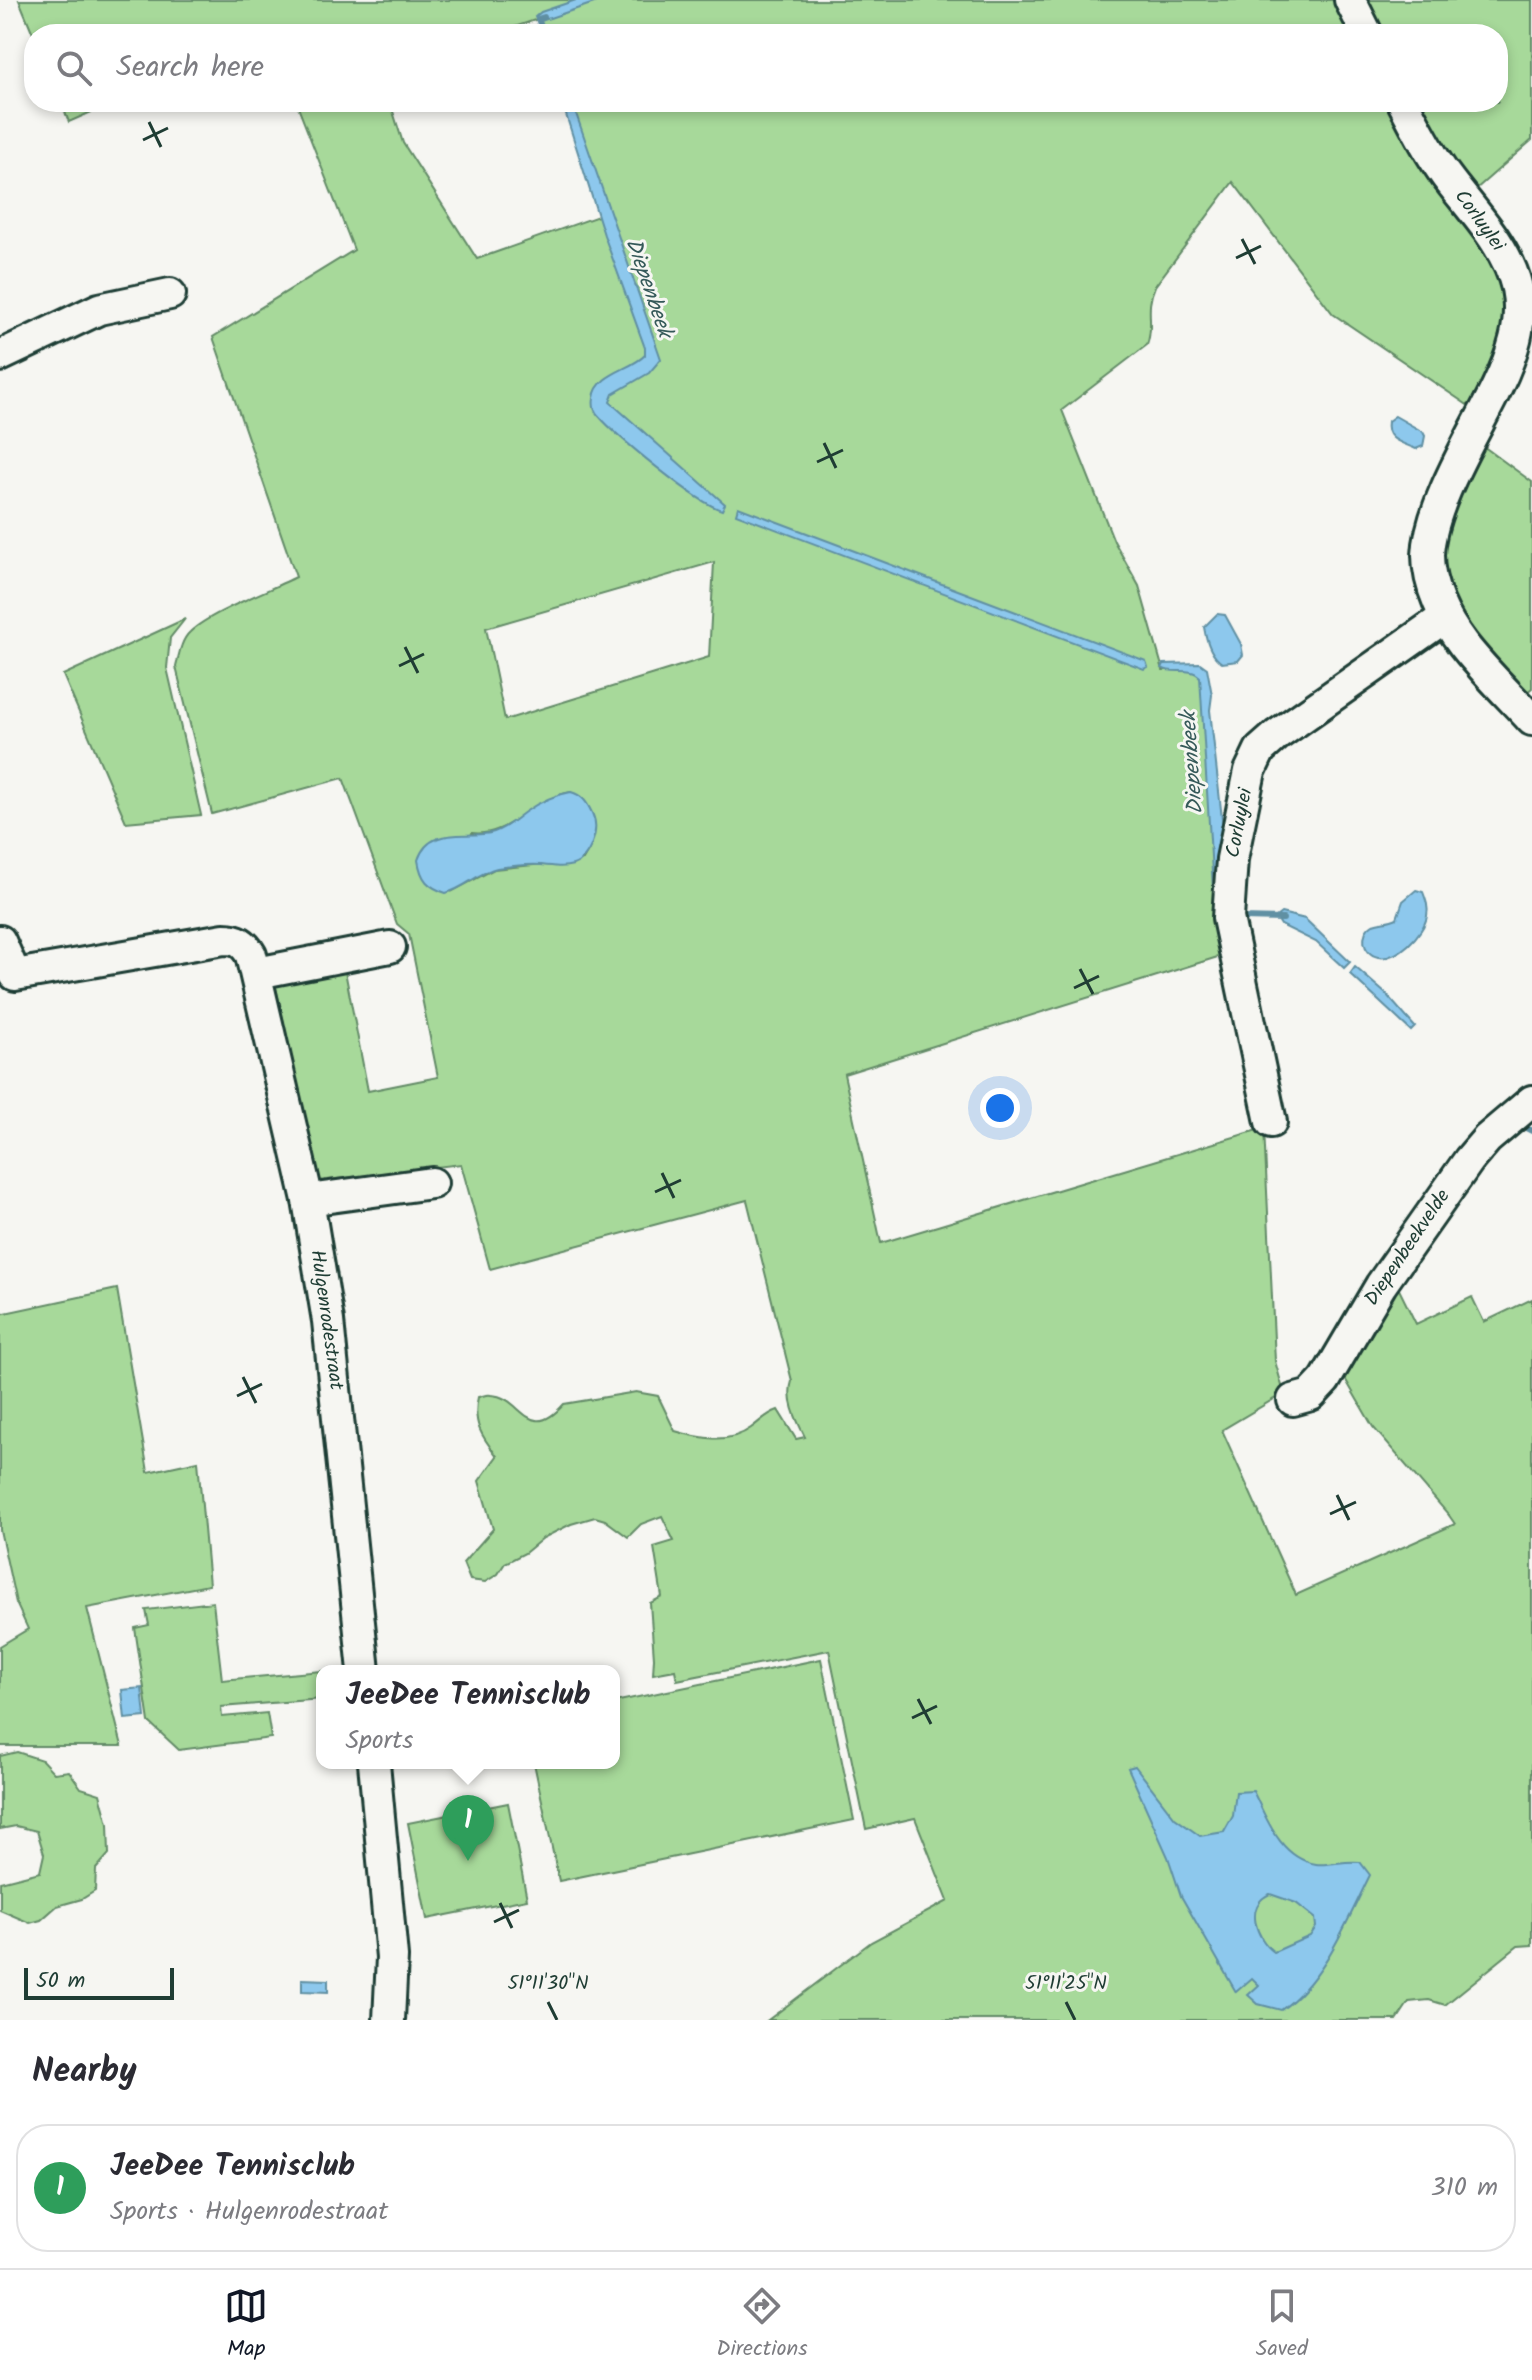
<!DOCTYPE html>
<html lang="en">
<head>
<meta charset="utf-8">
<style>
	body { margin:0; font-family:Kalam,sans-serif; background:#f7f7f7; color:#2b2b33 }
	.scale { position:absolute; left:24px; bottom:20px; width:150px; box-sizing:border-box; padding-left:8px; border:4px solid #1f3d34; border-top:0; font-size:22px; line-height:28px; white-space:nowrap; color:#1f3d34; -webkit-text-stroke:6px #f6f6f2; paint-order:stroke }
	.you { position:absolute; left:1000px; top:1108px; width:28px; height:28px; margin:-20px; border:6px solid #fff; border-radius:50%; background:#1a73e8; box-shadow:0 0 0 12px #1a73e833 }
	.badge { display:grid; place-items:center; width:52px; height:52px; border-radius:50%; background:#111827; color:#fff; font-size:26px; font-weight:700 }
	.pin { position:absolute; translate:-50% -66px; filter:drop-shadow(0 2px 4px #0008) }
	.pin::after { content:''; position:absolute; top:42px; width:28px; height:24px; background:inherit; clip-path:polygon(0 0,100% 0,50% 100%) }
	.popup { position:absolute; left:316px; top:1665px; width:304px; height:104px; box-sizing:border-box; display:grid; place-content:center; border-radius:16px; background:#fff; filter:drop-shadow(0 2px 6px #0005); font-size:26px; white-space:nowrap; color:#7c7c81 }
	.popup b { font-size:30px; color:#2b2b33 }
	.popup::after { content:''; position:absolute; left:50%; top:100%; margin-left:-16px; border:16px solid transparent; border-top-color:#fff }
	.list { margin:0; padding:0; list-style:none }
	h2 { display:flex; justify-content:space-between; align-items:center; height:104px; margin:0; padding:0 32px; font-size:34px }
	h2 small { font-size:26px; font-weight:400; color:#7c7c81 }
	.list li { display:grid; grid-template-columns:52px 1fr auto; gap:24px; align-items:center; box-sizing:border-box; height:128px; margin:0 16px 16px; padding:0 16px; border:2px solid #e1e1e2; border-radius:32px }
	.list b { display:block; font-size:30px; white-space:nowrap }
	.list p { margin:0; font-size:26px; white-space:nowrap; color:#7c7c81 }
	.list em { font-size:26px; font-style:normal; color:#7c7c81 }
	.icon { flex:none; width:44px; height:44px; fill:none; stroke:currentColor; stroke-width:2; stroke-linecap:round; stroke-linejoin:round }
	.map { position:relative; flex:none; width:1532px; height:2020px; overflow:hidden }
	.search { position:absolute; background:#fff; box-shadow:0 4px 12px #0003; left:24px; right:24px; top:24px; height:88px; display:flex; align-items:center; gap:20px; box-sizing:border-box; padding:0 28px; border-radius:32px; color:#7c7c81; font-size:30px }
	.sheet { height:248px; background:#fff }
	nav { display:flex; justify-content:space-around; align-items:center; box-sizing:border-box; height:112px; border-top:2px solid #e1e1e2; background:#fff; font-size:22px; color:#7c7c81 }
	nav a { display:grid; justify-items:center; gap:4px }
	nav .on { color:#111827 }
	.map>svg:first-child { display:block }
	.green { fill:#a7d99a; stroke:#638b67; stroke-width:2; fill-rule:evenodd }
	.water { fill:#8dc8ed; stroke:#6190a3; stroke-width:2; fill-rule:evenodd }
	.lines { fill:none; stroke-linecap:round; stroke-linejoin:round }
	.stream { stroke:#6190a3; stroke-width:6 }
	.minor-casing { stroke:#1f3d34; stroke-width:36 }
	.minor { stroke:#f6f6f2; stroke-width:30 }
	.ticks { fill:none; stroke:#1f3d34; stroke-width:3 }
	.labels { text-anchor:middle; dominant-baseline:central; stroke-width:6; stroke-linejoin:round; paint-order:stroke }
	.street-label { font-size:20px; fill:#1f3d34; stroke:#f6f6f2 }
	.water-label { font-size:22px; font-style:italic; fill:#355959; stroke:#f6f6f2 }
	.ticks-label { font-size:20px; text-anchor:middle; fill:#1f3d34; stroke:#f6f6f2; stroke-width:6; stroke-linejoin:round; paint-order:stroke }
</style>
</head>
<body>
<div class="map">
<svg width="1532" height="2020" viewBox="0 0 1532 2020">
	<rect width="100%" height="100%" fill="#f6f6f2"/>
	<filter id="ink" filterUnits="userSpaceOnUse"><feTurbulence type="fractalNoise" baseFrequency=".0125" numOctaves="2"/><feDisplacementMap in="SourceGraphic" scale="16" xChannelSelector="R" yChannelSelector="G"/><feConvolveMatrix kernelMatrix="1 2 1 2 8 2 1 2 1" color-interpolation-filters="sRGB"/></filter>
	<g filter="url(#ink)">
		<g class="green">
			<path d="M19 0H1333L1351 34H544L538 19 494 34H34V36Z"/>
			<path d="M1366 0H1532V140L1475 190 1439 137 1421 102H1498V34H1384Z"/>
			<path d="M61 102H114L69 122Z"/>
			<path d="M296 102H390L403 143 477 259 604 214 567 102H1386L1410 146 1489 259 1498 277 1502 297 1504 322 1500 343 1469 406 1333 314 1233 182 1155 286C1144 311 1155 323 1147 345L1062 410 1114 541 1139 586 1163 670 1205 669 1221 956 844 1074 881 1243 1264 1128 1275 1361 1284 1393 1222 1430 1296 1595 1455 1524 1448 1514 1373 1427 1340 1370 1394 1279 1416 1324 1472 1297 1484 1322 1532 1299V1945L1518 1946 1445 2005 1429 2000 1409 2002 1397 2020H768L871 1942 948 1901 915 1818 866 1829 829 1650 677 1680 675 1670 653 1674 654 1658 650 1603 662 1597 654 1547 674 1541 662 1516 641 1524 628 1537 605 1520 595 1517 571 1524 543 1538 525 1553 505 1563 498 1574 485 1582 470 1580 463 1563 493 1529 479 1481 497 1456C482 1437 472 1423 478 1397 483 1396 487 1394 491 1395 522 1396 528 1445 564 1404L636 1392 658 1396 675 1431C699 1438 728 1445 751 1428 761 1421 766 1414 778 1410L796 1439 805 1437C796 1419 786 1400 792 1381L747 1200 490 1269 461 1164 319 1181 275 983 345 971 368 1091 438 1077 409 934 397 924 343 778 212 814 176 667C179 655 181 640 190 632 209 613 270 590 296 577L213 337 354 250ZM714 562 709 657 505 720 486 628ZM571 792C600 809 600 833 583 860L494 869 453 891 472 833C509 838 531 799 571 792Z"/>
			<path d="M1483 446 1532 482V688L1526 693C1488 654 1425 592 1445 530 1455 501 1471 473 1483 446Z"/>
			<path d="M185 619 170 638 167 668 201 815 126 822 63 675Z"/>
			<path d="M117 1289 148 1472 198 1461 209 1585 87 1608 122 1746H0V1646L28 1629 16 1603 0 1530V1314Z"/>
			<path d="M213 1602 222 1680 343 1669V1671H322V1699L221 1707 222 1717 267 1713 271 1738 179 1750 149 1722 135 1628 149 1625 146 1610Z"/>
			<path d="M821 1659 854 1820 559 1881 534 1763H614V1702Z"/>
			<path d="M17 1752 42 1760 54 1773 69 1771 81 1788 100 1794 108 1824 109 1854 96 1869 95 1891 82 1899 57 1906 41 1920 30 1923 0 1910V1882L40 1872 44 1854 37 1831 16 1826 0 1829V1756Z"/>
			<path d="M508 1803 527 1899 427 1919 408 1823Z"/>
		</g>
		<g class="water">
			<path d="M576 0H603L541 21H537L535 17 541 12Z"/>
			<path d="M562 102H572L661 359 649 373 613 394 610 402 725 504 722 510C698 504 616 436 598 415 594 411 593 404 594 398 597 373 631 370 645 355V348L604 235Z"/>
			<path d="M1395 416 1423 432 1425 436 1423 446 1416 449C1400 442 1385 440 1388 421Z"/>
			<path d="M738 507 1146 661 1148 667 1144 669 736 514Z"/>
			<path d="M1217 614 1225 615 1241 644 1243 655 1238 661 1222 663C1211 656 1206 639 1204 627Z"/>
			<path d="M1200 663 1207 668 1212 695 1210 710 1224 837 1214 905 1200 677C1190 666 1173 675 1162 668L1164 664Z"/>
			<path d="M571 792C582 795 587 802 592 813 597 823 596 833 592 843 582 870 566 868 541 865 528 864 511 866 497 868 479 872 465 888 446 893 428 887 421 880 418 860 430 824 468 840 494 832 507 828 515 819 525 812 539 802 554 795 571 792Z"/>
			<path d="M1416 890 1423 892C1426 900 1429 908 1427 916 1424 934 1397 961 1378 957 1362 954 1359 932 1373 924 1381 921 1389 922 1397 918L1403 901Z"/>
			<path d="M1281 913 1305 919 1350 962 1344 968 1316 942 1281 925 1276 917Z"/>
			<path d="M1355 967 1386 994 1415 1027 1411 1031 1350 974Z"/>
			<path d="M142 1688 145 1717 125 1719 122 1690Z"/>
			<path d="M1135 1766 1175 1818 1200 1836 1224 1832 1233 1816 1236 1792 1253 1791C1267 1819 1280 1858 1316 1864 1327 1866 1345 1860 1360 1862L1370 1875C1347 1921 1324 1980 1281 2010L1258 2004 1248 1995 1259 1985 1252 1978 1236 1992 1181 1896 1168 1857 1128 1768ZM1270 1894 1296 1903 1315 1918 1316 1927 1310 1936 1274 1952C1256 1939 1244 1905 1270 1894Z"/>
			<path d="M302 1979 328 1980V1992L302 1991Z"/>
		</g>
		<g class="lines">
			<g class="stream">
				<path d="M544 34 538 19 544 17"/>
				<path d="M1241 915 1242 918 1283 919"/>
				<path d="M1524 1127 1532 1131"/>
			</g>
			<g class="minor-casing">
				<g id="minor">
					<path d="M1350 0 1367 34"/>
					<path d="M1403 102C1416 127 1429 153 1446 176 1471 210 1507 245 1517 288 1524 322 1512 356 1497 387 1475 433 1430 504 1428 555 1428 586 1444 619 1463 644 1484 671 1509 695 1532 720"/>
					<path d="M0 356 99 309 170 294"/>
					<path d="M0 941 15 975 224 939C238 939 244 943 251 955L308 1200 328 1321 364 1671"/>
					<path d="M257 973 390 947"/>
					<path d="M1271 1122 1228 918 1232 859 1250 771 1260 750 1277 735 1445 617"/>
					<path d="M308 1200 432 1183"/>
					<path d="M1293 1400 1311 1395 1325 1380 1381 1285 1469 1160 1487 1139 1532 1101"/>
					<path d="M374 1763 392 1957 389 2020"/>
				</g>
			</g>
			<use href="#minor" class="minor"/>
		</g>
	</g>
	<path class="ticks" d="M149 122 161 147M143 140 168 128M1242 239 1255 264M1236 258 1261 246M824 443 836 468M817 462 843 450M405 647 418 673M399 666 424 654M1080 969 1093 994M1074 988 1099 976M662 1173 674 1198M655 1192 681 1180M243 1377 256 1403M237 1396 262 1384M1337 1495 1349 1520M1330 1514 1356 1502M918 1699 931 1724M912 1718 937 1706M500 1903 512 1928M494 1922 519 1910M548 2002 557 2020M1066 2002 1075 2020"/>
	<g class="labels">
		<g class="street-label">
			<text transform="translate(1479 221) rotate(54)">Corluylei</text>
			<text transform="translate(1240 823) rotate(-79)">Corluylei</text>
			<text transform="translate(1408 1248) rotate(-56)">Diepenbeekvelde</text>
			<text transform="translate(326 1320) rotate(82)">Hulgenrodestraat</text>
		</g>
		<g class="water-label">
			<text transform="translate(648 288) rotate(71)">Diepenbeek</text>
			<text transform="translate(1193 763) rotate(-94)">Diepenbeek</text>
		</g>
	</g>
	<g class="ticks-label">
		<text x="548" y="1989">51°11'30"N</text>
		<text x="1066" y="1989">51°11'25"N</text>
	</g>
</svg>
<div class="scale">50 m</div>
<div class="you"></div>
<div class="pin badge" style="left:468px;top:1861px;background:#2e9e5b">1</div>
<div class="popup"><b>JeeDee Tennisclub</b>Sports</div>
<div class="search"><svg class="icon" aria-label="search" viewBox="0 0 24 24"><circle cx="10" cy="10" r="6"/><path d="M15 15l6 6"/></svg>Search here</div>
</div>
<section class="sheet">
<h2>Nearby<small></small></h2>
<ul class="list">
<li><span class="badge" style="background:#2e9e5b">1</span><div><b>JeeDee Tennisclub</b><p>Sports · Hulgenrodestraat</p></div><em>310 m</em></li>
</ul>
</section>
<nav>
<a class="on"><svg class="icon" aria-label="map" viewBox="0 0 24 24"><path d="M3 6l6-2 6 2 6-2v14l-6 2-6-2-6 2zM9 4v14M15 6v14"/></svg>Map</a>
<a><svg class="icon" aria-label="directions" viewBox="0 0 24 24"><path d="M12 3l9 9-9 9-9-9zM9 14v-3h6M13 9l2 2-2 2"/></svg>Directions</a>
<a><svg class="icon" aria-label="saved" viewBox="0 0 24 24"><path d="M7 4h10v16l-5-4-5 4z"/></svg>Saved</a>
</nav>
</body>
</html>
